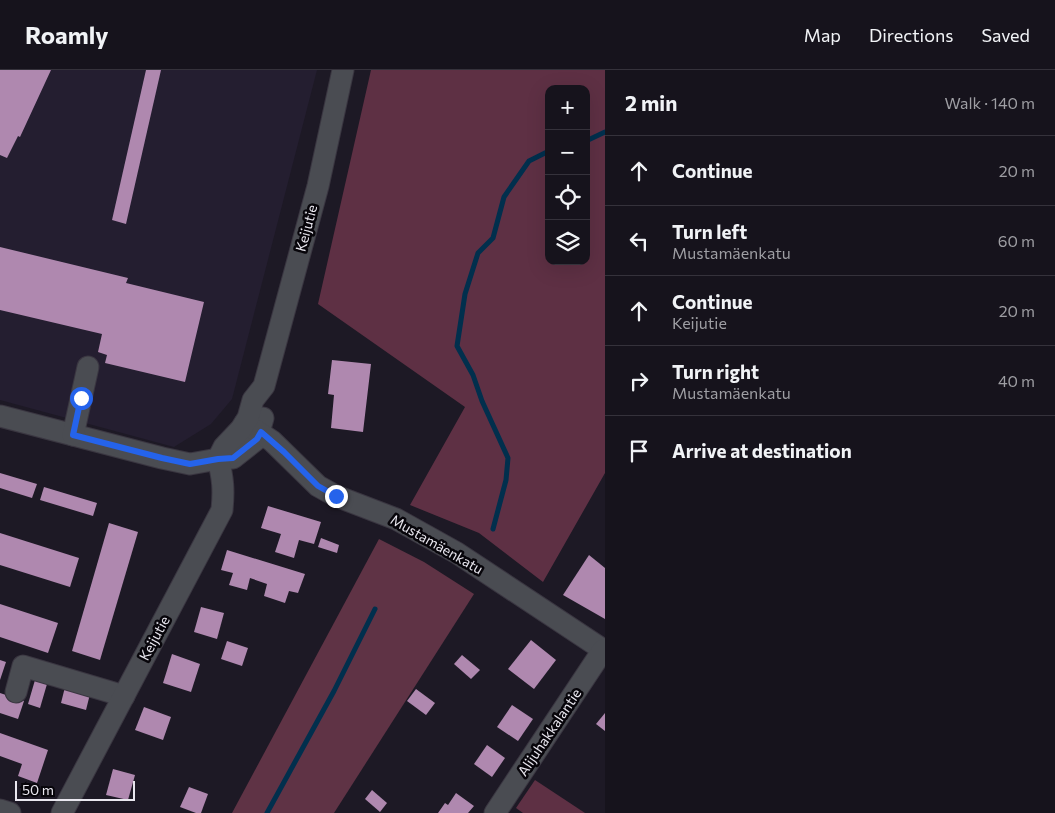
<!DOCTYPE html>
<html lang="en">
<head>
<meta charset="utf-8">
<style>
	body { margin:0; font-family:Commissioner,sans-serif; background:#1f1c25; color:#f1f3f6 }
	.controls { position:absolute; right:15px; top:15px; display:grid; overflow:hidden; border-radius:10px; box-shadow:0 5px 20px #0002 }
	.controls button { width:45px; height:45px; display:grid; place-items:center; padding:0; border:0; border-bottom:1px solid #35323b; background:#16131c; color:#f1f3f6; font:25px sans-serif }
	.scale { position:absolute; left:15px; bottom:12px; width:120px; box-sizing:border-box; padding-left:5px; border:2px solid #e9e7ef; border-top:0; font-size:14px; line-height:18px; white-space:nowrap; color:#e9e7ef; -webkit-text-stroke:4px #07050a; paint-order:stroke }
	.stop { position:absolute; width:15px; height:15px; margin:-11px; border:4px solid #2563eb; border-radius:50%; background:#fff }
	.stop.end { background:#2563eb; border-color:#fff; box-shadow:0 1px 5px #0008 }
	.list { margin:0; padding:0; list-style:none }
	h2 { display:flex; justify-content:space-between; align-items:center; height:65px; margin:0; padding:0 20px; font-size:21px }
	h2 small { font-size:16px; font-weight:400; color:#9e9ea3 }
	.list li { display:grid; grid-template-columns:32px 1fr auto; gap:15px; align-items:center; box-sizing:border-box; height:70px; padding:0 20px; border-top:1px solid #35323b }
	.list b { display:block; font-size:19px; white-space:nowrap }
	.list p { margin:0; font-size:16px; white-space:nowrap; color:#9e9ea3 }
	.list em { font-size:16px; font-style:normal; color:#9e9ea3 }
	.icon { flex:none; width:28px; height:28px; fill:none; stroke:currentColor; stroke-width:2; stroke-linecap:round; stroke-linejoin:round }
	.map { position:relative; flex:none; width:605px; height:743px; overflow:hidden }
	header { display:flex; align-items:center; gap:30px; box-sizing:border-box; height:70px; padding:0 25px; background:#16131c; border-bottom:1px solid #35323b }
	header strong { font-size:24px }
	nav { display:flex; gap:28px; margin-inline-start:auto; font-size:18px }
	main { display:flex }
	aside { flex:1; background:#16131c }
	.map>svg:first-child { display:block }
	.built { fill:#241e30 }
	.green { fill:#5f3345 }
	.forest { fill:#5e3044; fill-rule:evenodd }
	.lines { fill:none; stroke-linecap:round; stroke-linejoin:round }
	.stream { stroke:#012f4d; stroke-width:5 }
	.building { fill:#af88af }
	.minor-casing { stroke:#3a3641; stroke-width:23 }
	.minor { stroke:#4a4c52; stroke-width:21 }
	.route { stroke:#2563eb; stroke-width:6 }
	.labels { text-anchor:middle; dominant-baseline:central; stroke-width:5; stroke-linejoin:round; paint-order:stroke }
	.street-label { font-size:14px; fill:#e9e7ef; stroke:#07050a }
</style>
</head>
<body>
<header>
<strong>Roamly</strong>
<nav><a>Map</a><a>Directions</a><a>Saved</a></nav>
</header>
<main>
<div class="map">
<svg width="605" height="743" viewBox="0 0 605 743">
	<rect width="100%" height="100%" fill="#1d1925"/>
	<path class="built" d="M0 0H317L232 329 211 354 174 377 0 330Z"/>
	<path class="green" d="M379 469 424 492 474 524 334 743H232Z"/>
	<g class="forest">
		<path d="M371 0H605V403L543 512 479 463 410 435 465 337 318 234ZM549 19H586V191H549Z"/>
		<path d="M535 710 585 743H523L516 738Z"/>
	</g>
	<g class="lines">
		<g class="stream">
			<path d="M586 71 605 62"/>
			<path d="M493 459 506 410 508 388 482 331 473 305 457 276 465 224 478 183 493 168 504 127 529 91 549 81"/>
			<path d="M267 743 334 621 375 539"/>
		</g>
	</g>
	<g class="building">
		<path d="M0 0H51L20 67 18 66 7 88 0 85Z"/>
		<path d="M146 0H161L126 154 112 150Z"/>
		<path d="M0 177 128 208 126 213 204 232 185 312 105 293 107 285 98 282 102 264 0 240Z"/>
		<path d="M332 290 371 294 363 362 331 358 334 325 328 324Z"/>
		<path d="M0 403 37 414 32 428 0 418Z"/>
		<path d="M44 417 97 433 93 446 40 430Z"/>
		<path d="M268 436 321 452 314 474 299 470 294 488 275 482 281 464 261 458Z"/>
		<path d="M109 453 138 462 100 590 72 581Z"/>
		<path d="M0 463 79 488 70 517 0 495Z"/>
		<path d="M321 468 339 475 337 483 318 477Z"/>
		<path d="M227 480 305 504 298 523 289 521 285 533 264 526 267 514 250 508 247 520 229 515 233 503 221 500Z"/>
		<path d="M589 485 605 498V549L563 525Z"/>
		<path d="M0 534 58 553 48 583 0 567Z"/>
		<path d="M201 537 224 543 217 569 194 562Z"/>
		<path d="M531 570 556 590 534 619 508 599Z"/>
		<path d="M227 571 248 578 242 596 221 589Z"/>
		<path d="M172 584 200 594 191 622 163 613Z"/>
		<path d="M462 585 480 600 471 609 454 594Z"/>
		<path d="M0 590 6 592 0 610Z"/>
		<path d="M35 610 47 614 40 638 28 634Z"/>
		<path d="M66 613 91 620 86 640 61 633Z"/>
		<path d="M416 619 435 633 426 645 407 631Z"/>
		<path d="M0 623 24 631 18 649 0 643Z"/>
		<path d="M512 635 533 649 518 671 497 657Z"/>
		<path d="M144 637 171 647 163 670 135 660Z"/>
		<path d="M605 643V661L596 654Z"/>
		<path d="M0 663 48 680 37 713 18 706 22 694 0 686Z"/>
		<path d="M487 675 505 688 492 707 474 694Z"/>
		<path d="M113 699 135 705 128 730 106 725Z"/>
		<path d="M189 717 208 724 201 743H196L180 737Z"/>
		<path d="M372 720 387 733 380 742 365 729Z"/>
		<path d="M456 723 474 736 468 743H438L445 733 448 735Z"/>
	</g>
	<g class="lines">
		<g class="minor-casing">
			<g id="minor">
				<path d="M0 346 162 388 190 394 218 389 233 388 257 369 263 348"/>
				<path d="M245 353 272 371 318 416 336 426 396 449 457 483 605 581"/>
				<path d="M73 365 88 297"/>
				<path d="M16 622 23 596 124 626"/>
				<path d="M0 740 10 743"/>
				<path d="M62 743 222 440C224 420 223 408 218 389L224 377 241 359 248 348 253 330 264 316 318 116 343 0"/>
				<path d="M495 743 603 580"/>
			</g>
		</g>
		<use href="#minor" class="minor"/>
	</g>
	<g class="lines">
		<path class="route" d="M81 328 73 365 162 388 190 394 218 389 233 388 257 369 261 362 284 382 318 416 336 426"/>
	</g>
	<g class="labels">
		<g class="street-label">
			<text transform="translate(306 158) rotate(-75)">Keijutie</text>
			<text transform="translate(437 474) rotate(30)">Mustamäenkatu</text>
			<text transform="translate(154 568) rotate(-62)">Keijutie</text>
			<text transform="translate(549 662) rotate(-56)">Alijuhakkalantie</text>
		</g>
	</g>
</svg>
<div class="controls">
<button>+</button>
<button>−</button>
<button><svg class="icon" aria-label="locate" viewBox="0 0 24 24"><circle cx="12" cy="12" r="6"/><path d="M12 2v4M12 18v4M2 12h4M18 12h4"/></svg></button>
<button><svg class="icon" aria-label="layers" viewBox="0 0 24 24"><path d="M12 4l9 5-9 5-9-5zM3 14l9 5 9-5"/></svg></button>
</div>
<div class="scale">50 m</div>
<div class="stop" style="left:81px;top:328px"></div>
<div class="stop end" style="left:336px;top:426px"></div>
</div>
<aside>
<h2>2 min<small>Walk · 140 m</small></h2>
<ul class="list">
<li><svg class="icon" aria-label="ahead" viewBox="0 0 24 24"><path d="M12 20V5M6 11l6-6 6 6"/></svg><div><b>Continue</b></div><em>20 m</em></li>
<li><svg class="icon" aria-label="left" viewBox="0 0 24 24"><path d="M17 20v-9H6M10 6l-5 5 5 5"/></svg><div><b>Turn left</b><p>Mustamäenkatu</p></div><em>60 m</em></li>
<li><svg class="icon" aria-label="ahead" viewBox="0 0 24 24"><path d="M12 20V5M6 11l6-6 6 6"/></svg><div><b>Continue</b><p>Keijutie</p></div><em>20 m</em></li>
<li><svg class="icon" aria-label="right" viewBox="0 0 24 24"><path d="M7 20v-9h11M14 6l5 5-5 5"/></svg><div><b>Turn right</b><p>Mustamäenkatu</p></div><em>40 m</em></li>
<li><svg class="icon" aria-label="arrive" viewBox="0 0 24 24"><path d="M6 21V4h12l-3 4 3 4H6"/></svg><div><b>Arrive at destination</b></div></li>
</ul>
</aside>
</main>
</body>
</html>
